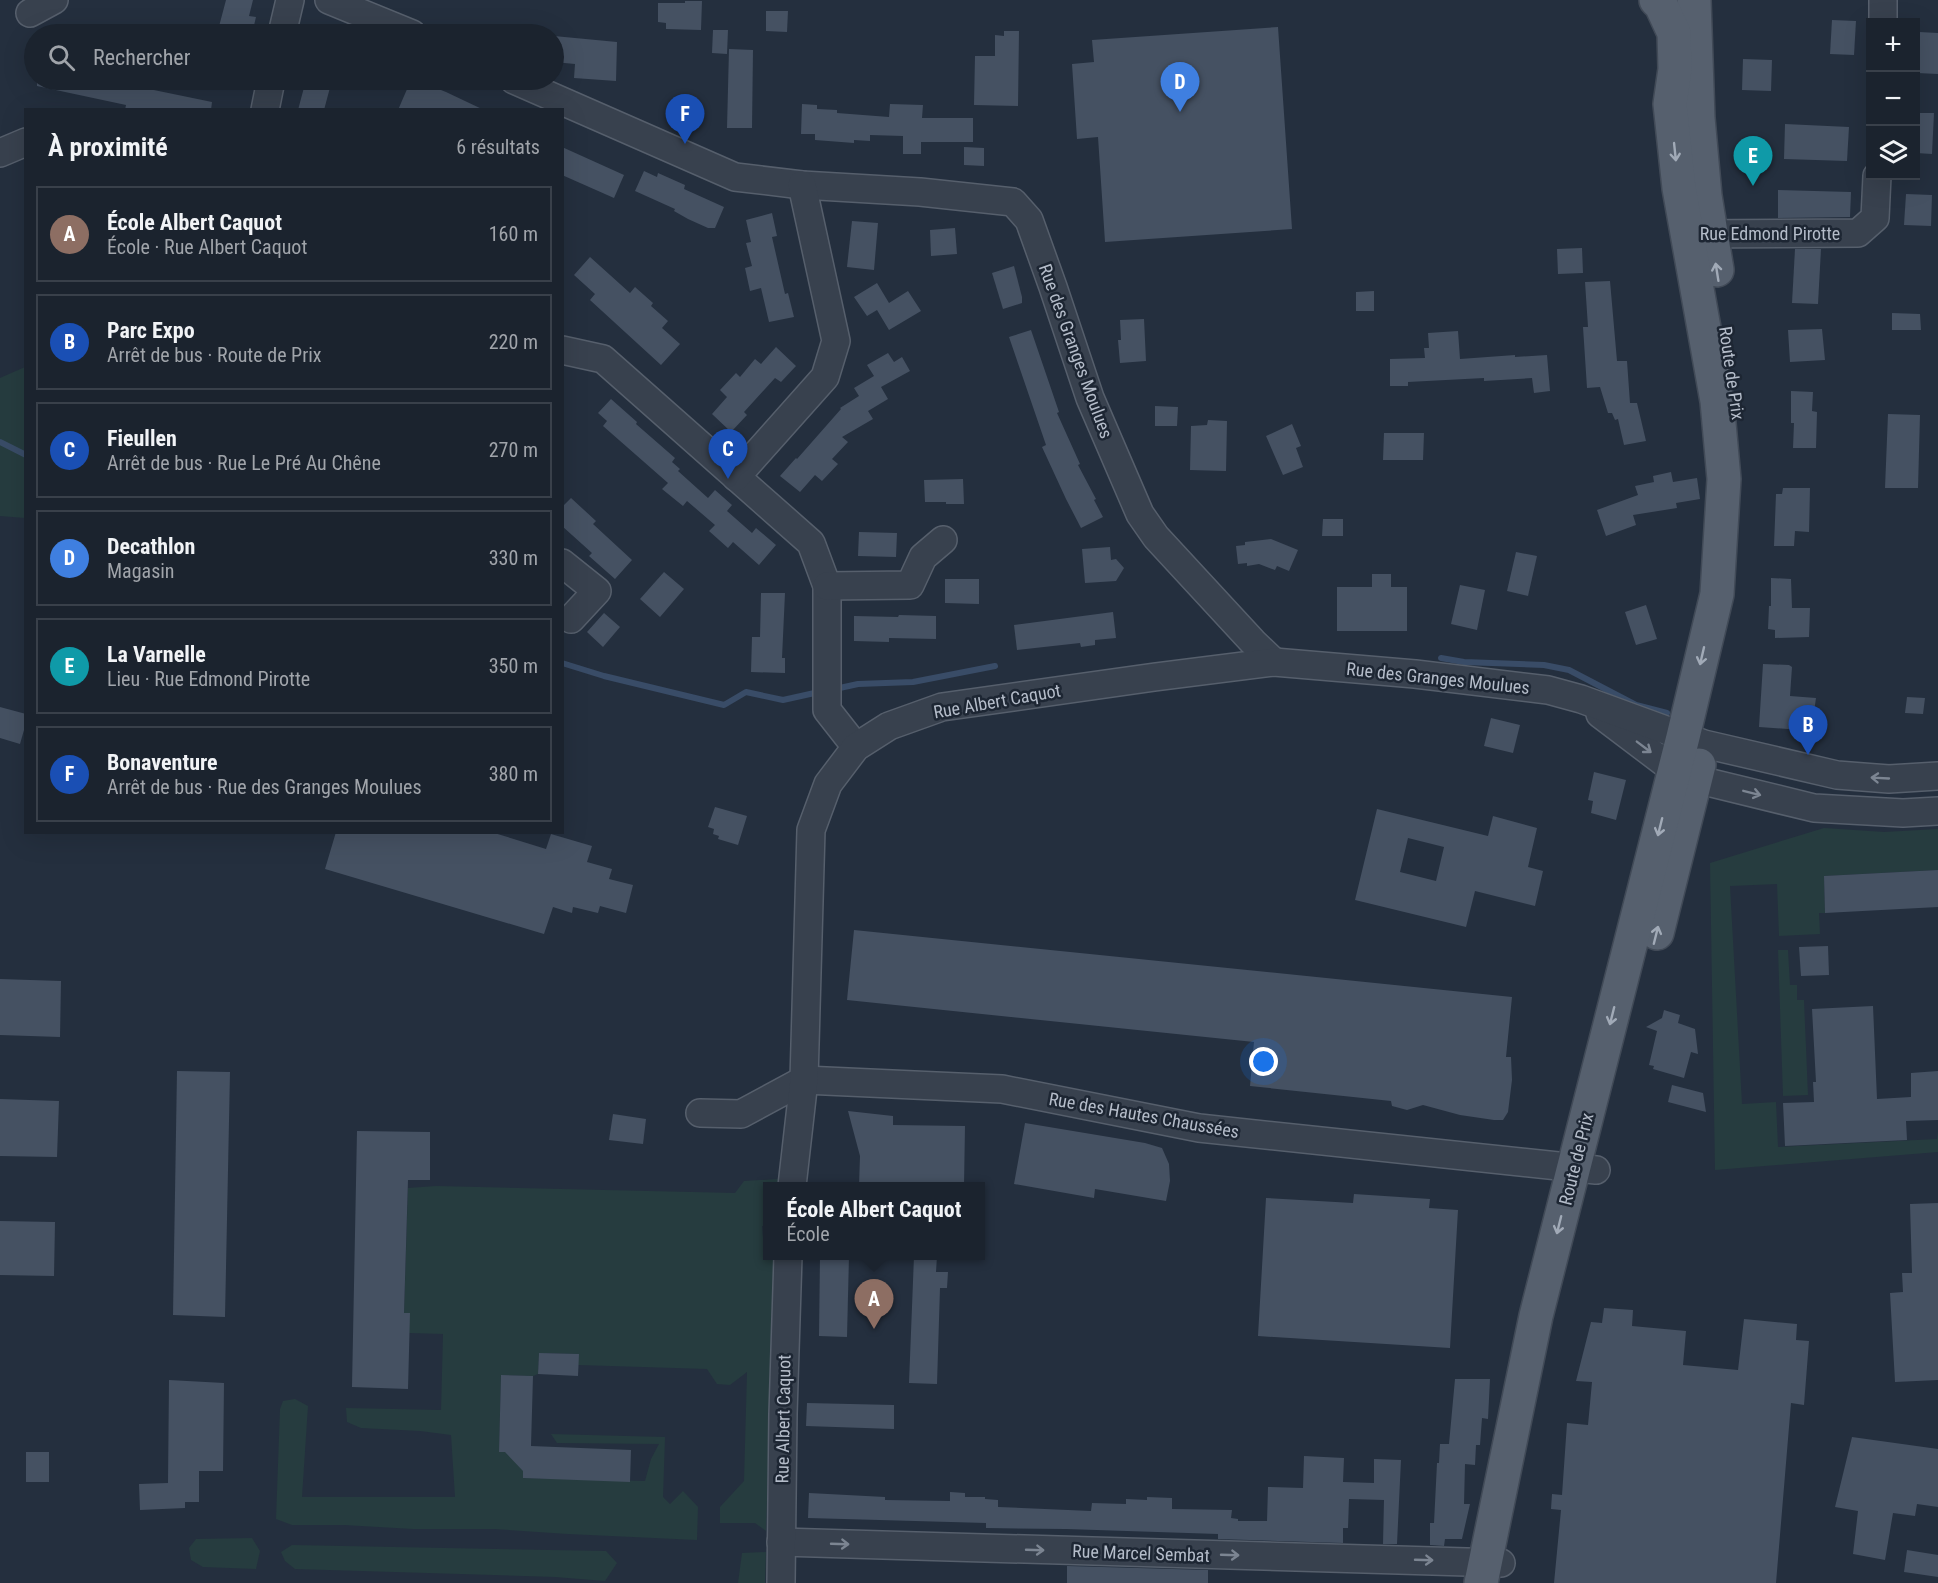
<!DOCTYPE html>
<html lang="fr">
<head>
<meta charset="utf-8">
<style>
	body { margin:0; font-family:"Roboto Condensed",sans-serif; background:#282f3a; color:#f1f3f6 }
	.controls { position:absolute; right:18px; top:18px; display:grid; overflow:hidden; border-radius:0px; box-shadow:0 6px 24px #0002 }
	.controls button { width:54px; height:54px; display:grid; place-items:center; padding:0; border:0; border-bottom:2px solid #39404a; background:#1b232e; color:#f1f3f6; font:30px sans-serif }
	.you { position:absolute; left:1264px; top:1062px; width:21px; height:21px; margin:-15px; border:4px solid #fff; border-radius:50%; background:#1a73e8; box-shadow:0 0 0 9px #1a73e833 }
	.badge { display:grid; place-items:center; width:39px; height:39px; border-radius:50%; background:#1a73e8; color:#fff; font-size:20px; font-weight:700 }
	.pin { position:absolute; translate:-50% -50px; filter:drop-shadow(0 2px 3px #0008) }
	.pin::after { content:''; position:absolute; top:32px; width:21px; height:18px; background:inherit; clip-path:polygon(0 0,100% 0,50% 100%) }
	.popup { position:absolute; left:763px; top:1182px; width:222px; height:78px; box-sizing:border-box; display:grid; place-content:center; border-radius:0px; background:#1b232e; filter:drop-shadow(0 2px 4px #0005); font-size:20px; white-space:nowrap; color:#a0a4aa }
	.popup b { font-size:22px; color:#f1f3f6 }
	.popup::after { content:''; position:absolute; left:50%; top:100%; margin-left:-12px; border:12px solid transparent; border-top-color:#1b232e }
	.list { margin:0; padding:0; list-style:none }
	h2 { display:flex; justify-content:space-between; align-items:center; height:78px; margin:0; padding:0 24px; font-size:26px }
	h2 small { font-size:20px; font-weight:400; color:#a0a4aa }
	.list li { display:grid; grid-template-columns:39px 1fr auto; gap:18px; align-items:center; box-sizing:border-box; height:96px; margin:0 12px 12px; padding:0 12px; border:2px solid #39404a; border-radius:0px }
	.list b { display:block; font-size:22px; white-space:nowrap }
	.list p { margin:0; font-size:20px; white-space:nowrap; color:#a0a4aa }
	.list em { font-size:20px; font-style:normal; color:#a0a4aa }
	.icon { flex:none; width:33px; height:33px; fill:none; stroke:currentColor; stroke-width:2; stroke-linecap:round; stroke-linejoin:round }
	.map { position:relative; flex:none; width:1938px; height:1583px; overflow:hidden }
	.search { position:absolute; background:#1b232e; box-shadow:0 6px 24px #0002; left:24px; top:24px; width:540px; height:66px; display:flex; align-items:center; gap:15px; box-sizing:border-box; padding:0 21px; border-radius:33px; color:#a0a4aa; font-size:22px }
	.panel { position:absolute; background:#1b232e; box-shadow:0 6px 24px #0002; left:24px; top:108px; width:540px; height:726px; border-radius:0px }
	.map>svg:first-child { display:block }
	.green { fill:#263c3f }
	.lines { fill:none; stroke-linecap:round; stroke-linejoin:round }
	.stream { stroke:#394c67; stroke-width:6 }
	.building { fill:#455162; fill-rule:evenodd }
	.minor-casing { stroke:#565f6c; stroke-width:30 }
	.major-casing { stroke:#414a57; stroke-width:36 }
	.minor { stroke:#38414e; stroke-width:27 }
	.major { stroke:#56606e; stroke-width:33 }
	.oneway { stroke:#a1aab7 }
	.oneway2 { stroke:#7c8592 }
	.labels { text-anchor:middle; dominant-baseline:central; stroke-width:5; stroke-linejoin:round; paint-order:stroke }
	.street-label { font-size:18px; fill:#b4bcc9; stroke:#1d2633 }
</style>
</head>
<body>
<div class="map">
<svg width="1938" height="1583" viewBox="0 0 1938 1583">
	<rect width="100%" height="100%" fill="#242f3e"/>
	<g class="green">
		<path d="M25 367V518L0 516V378Z"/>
		<path d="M1824 828 1884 832 1938 829V870L1824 876 1825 913H1819L1820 934 1779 936 1777 884 1730 886 1742 1104 1776 1102 1778 1147 1937 1139 1938 1131V1152L1715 1170 1710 863Z"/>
		<path d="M1778 950H1788L1790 985H1797V1000H1804L1808 1095 1783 1096Z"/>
		<path d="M778 1179 777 1186H768L767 1226H762L763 1238H767L768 1256H774L775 1263 766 1531 755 1523H720V1507L744 1481 747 1372 730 1385 717 1384 707 1369 578 1365V1354L539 1353 538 1374 533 1376 501 1375 499 1452H511L523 1465V1478L645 1481 651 1459 659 1444 557 1443 551 1434 665 1437 663 1497 670 1504 683 1491 698 1507 697 1540 568 1534 494 1529H413L344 1525H292L276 1519 280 1409 283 1401 295 1399 308 1406 302 1497H455L451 1435 420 1431 361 1428 347 1422 346 1408 441 1410 443 1334 409 1333 404 1313 408 1188 436 1186 735 1193 744 1181Z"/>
		<path d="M252 1538 260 1551 256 1569 203 1567 191 1560 189 1548 196 1539Z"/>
		<path d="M292 1545 606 1551 617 1563 605 1581 555 1577 295 1569 285 1561 281 1552Z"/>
		<path d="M766 1552 765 1583H738L742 1553Z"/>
	</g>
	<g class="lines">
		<g class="stream">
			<path d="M0 442 26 455"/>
			<path d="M1441 658 1464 662 1544 665 1569 670 1636 705 1667 713"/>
			<path d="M562 663 604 676 724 705 746 692 783 700 819 692"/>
			<path d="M835 689 858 684 913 682 995 666"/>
		</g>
	</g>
	<g class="building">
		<path d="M226 0H253L249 16 256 17 252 34H217Z"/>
		<path d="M685 1H702L701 30 666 29V23L658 22V3H685Z"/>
		<path d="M766 11H788L787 32 766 31Z"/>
		<path d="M1832 20 1856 21 1854 55 1830 54Z"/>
		<path d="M1278 27 1292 229 1105 242 1098 137 1077 139 1072 64 1094 62 1092 40Z"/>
		<path d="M713 30H728L727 54 712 53Z"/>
		<path d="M1004 31H1019L1018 106 974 105 975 56H995V35L1004 36Z"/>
		<path d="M1919 32 1938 33V74L1917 73Z"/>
		<path d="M554 36 617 42 616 81 574 78 575 64 554 62Z"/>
		<path d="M729 49 753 50 752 128H727Z"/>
		<path d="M1743 59 1772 60 1771 91 1742 90Z"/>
		<path d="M37 80H116L115 82 212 102 211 110H125L126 105 37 86Z"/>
		<path d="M306 80H332L324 110H298Z"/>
		<path d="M411 80H416L446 92 484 110H398Z"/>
		<path d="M802 104 817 105V109L837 110V113L889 117 890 104 923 105 922 118H973V142H921V154H903V136L870 135V141L854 140V143L815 140V134H801Z"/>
		<path d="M1916 113H1934L1932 154 1916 153Z"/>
		<path d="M1785 124 1849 127 1847 161 1784 159Z"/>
		<path d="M562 147 624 175 614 198 562 175Z"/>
		<path d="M964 147 984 148V166L964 165Z"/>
		<path d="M644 171 657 177 658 173 685 185 684 189 724 207 715 228H708L688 219 674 211 675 209 635 191Z"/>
		<path d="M1778 190 1851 192 1850 217 1778 218Z"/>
		<path d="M1906 194 1932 195 1931 226 1904 225Z"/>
		<path d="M772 213 777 236 772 237 785 294 788 293 794 317 769 322 761 288 750 291 745 268 752 266 746 243 751 242 746 220Z"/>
		<path d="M852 221 878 223 874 270 847 267Z"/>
		<path d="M955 228 957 254 931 256 930 230Z"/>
		<path d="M1582 248 1583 273 1558 274 1557 249Z"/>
		<path d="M1795 249H1821L1818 304 1792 303Z"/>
		<path d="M590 257 630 293 635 287 653 303 651 306 668 321 662 328 680 344 661 365 590 300 595 294 574 275Z"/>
		<path d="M1014 266 1022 297V303L1003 309 992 273Z"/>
		<path d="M1610 281 1617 361H1627L1630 403H1637L1646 441 1624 445 1618 419 1615 420 1612 413H1608L1600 387 1587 388 1583 327H1588L1585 282Z"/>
		<path d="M877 283 889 303 908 291 921 311 889 330 877 310 867 316 854 297Z"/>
		<path d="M1374 291V311H1356V292Z"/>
		<path d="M1892 313 1920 314 1921 330H1892Z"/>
		<path d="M1144 319 1146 361 1120 363 1118 340H1121L1120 320Z"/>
		<path d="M1822 329 1825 360 1790 362 1788 330Z"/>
		<path d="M1031 330 1059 412 1057 413 1080 464 1078 465 1096 499 1094 500 1103 517 1081 528 1066 499 1042 447 1046 445 1009 337Z"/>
		<path d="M1458 331 1460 359 1515 355V357L1547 355 1550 391 1534 393 1532 378 1484 381V378L1408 382V386H1390V359L1425 358 1424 348H1429L1428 333Z"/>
		<path d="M776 347 796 366 781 382 775 378 744 412 747 415 731 432 712 414 727 397 720 390 736 373 740 377 755 359 761 364Z"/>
		<path d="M888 353 894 362 902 357 910 371 881 387 888 399 868 411 873 419 842 437 848 442 832 459 838 464 822 481 815 475 800 492 780 476 796 458 797 459 841 409 840 408 859 396 854 388 874 376 867 365Z"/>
		<path d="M1791 391 1813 392 1812 411 1817 412 1816 448H1793L1794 423H1791Z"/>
		<path d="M611 399 637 422 636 424 675 458 672 462 680 469 678 471 708 498 715 490 732 505 727 511 752 533 756 528 776 545 759 565 733 542 728 548 709 531 715 525 687 501 683 506 662 489 668 483 603 426 607 421 598 413Z"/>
		<path d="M1155 406 1178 407 1177 426H1155Z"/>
		<path d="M1888 414 1920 415 1918 488H1885Z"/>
		<path d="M1208 420 1227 421 1226 471 1190 470 1191 426 1207 425Z"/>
		<path d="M1292 424 1301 446 1296 448 1303 467 1283 475 1266 436Z"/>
		<path d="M1384 433H1424L1423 460H1383Z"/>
		<path d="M1671 472 1673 482 1697 478 1700 499 1676 503 1677 508 1633 515 1636 525 1606 536 1597 510 1638 495 1635 486 1654 482 1653 476Z"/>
		<path d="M963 479 964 504H946V502H925L924 480Z"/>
		<path d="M1783 488H1810L1809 532 1795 531 1794 546H1774L1776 494H1782Z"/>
		<path d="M571 498 596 521 593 524 632 560 615 579 589 556 592 553 562 526V507Z"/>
		<path d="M1323 519H1343V536H1322Z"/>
		<path d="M859 532 897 533 896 557 858 556Z"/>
		<path d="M1271 539 1298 550 1289 571 1277 566 1275 570 1259 564 1247 566V563L1238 564 1236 546 1245 545V542Z"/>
		<path d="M1110 547 1111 560 1116 559 1124 568 1116 581 1085 583 1082 549Z"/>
		<path d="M1516 552 1537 556 1528 596 1507 591Z"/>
		<path d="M664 572 684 589 660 617 640 599Z"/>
		<path d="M1372 574H1391V587H1407V631H1337V587H1372Z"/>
		<path d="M1771 578 1791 579 1792 608H1810L1809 637 1775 638V630L1768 629 1769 606H1771Z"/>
		<path d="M945 579H979V604L945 603Z"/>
		<path d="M1460 585 1485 590 1477 630 1451 624Z"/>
		<path d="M761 593H785L782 658H785V673L751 672 752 637H760Z"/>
		<path d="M1646 605 1657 639 1636 645 1625 612Z"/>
		<path d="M1113 612 1116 638 1095 640V645L1081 647 1080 643 1017 650 1014 625Z"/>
		<path d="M604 613 620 627 603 647 587 632Z"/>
		<path d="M899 615 936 616V639L889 638V642L854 641V616L898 617Z"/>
		<path d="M1763 664 1789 665 1792 667 1790 696 1816 698 1814 712H1802L1801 730 1759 727Z"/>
		<path d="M1907 697 1925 698 1923 714 1905 713Z"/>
		<path d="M0 707 26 714V723L20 744 0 738Z"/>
		<path d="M1491 718 1520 725 1513 753 1484 746Z"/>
		<path d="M1594 772 1626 780 1616 820 1591 813 1593 801 1588 800Z"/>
		<path d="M715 807 747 816 738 845 718 839 719 836 713 834 714 829 708 827Z"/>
		<path d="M1377 809 1488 836 1493 816 1537 828 1528 867 1543 871 1535 906 1475 891 1466 927 1355 900ZM1408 838 1444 847 1436 881 1400 872Z"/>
		<path d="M336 832H491L546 849 551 834 592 846 587 862 612 869 609 879 633 885 626 913 600 906 598 913 573 907 572 913 553 907 544 934 325 869Z"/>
		<path d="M1938 870V907L1825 913 1824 876Z"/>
		<path d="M854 930 1512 997 1506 1057H1511L1512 1080 1508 1112 1503 1120H1494L1460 1115 1423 1105 1407 1110 1392 1106 1391 1101 1250 1086 1254 1042 847 1000Z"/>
		<path d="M1828 946 1829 975 1801 976 1799 947Z"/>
		<path d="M0 979 61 981 60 1037 0 1035Z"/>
		<path d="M1873 1006 1877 1099 1911 1097V1073L1938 1071V1120L1906 1121 1907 1140 1785 1146 1783 1103 1814 1102 1813 1082H1816L1812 1009Z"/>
		<path d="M1664 1010 1680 1015 1678 1023 1695 1029 1698 1054 1691 1052 1684 1078 1653 1069 1654 1066 1649 1065 1657 1031 1646 1027 1662 1018Z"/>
		<path d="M177 1071 230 1072 225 1317 173 1315Z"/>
		<path d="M1672 1085 1703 1093 1706 1112 1668 1102Z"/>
		<path d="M0 1099 59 1101 57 1157 0 1156Z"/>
		<path d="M848 1111 893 1116V1125L965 1126 964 1186H859L860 1156Z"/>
		<path d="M613 1114 646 1119 643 1144 609 1140Z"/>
		<path d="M1025 1123 1145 1143 1162 1148 1169 1164 1170 1181 1166 1201 1095 1189 1094 1198 1014 1184Z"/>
		<path d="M357 1131 430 1132V1180H408L404 1313H410L408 1389 352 1387Z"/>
		<path d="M1354 1194 1430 1199 1429 1208 1458 1210 1450 1348 1258 1336 1266 1198 1353 1203Z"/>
		<path d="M1938 1203V1380L1895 1382 1890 1293 1903 1292 1902 1273H1912L1910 1204Z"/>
		<path d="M0 1221 55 1222 54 1276 0 1275Z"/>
		<path d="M820 1256H849L847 1337 819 1336Z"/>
		<path d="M914 1256H937L936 1272H948L947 1288H940L937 1384 909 1383Z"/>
		<path d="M1604 1308 1633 1310 1632 1326 1686 1331 1683 1365 1738 1370 1744 1319 1797 1324 1796 1340 1809 1341 1804 1405 1791 1403 1776 1583H1554L1561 1510 1551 1509 1552 1494 1562 1495 1567 1423 1588 1425 1592 1382 1576 1381 1591 1322 1602 1323Z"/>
		<path d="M539 1353 579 1354 578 1376 538 1374Z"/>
		<path d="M501 1375 533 1376 531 1446 631 1450 630 1482 523 1478V1471L505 1452H499Z"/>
		<path d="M1455 1379H1490L1488 1419 1482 1418 1480 1445H1476L1475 1465 1465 1464 1464 1504H1470L1462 1539H1445L1444 1546 1430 1545V1523H1434L1437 1463H1439L1440 1444H1449Z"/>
		<path d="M169 1380 224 1383 223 1471H199V1502H185V1508L140 1510 139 1484 168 1483Z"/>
		<path d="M807 1403 894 1405V1429L806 1426Z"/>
		<path d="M1852 1437 1938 1449V1507L1917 1504 1915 1516 1893 1513 1885 1560 1853 1554 1858 1511 1835 1507Z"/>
		<rect x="26" y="1452" width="23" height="30"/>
		<path d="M1304 1456 1344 1458 1343 1482 1374 1483V1459L1401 1460 1397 1544H1383L1384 1500 1349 1499 1348 1528H1343V1543L1218 1539V1534L1066 1529 986 1528V1523L808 1518 809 1493 885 1497V1500L950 1501V1492L965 1493V1497H985V1499L998 1500V1507L1091 1511 1092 1503 1126 1504V1499L1147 1500V1497L1172 1498V1509L1232 1510 1231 1518 1238 1519V1521H1267L1268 1487 1303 1488Z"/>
		<path d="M1907 1550 1938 1555V1577L1904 1572Z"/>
		<path d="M1067 1566 1208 1570V1583H1067Z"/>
	</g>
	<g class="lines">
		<g class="minor-casing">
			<g id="minor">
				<path d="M329 0 412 34"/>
				<path d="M30 13 54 0"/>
				<path d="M1883 22V0"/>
				<path d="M282 34 290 0"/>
				<path d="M514 80 735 177 802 185 920 192 1013 202 1029 220 1053 287 1090 398 1140 514 1156 537 1253 642 1274 662"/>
				<path d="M265 110 271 80"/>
				<path d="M0 153 26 142"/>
				<path d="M1692 234 1858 233 1875 218 1877 176"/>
				<path d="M562 350 603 359 811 543 827 586V710L856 747"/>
				<path d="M736 477 825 377 836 341 802 185"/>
				<path d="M562 563 597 591 571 619"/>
				<path d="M827 586 910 585 923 557 943 540"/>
				<path d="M1600 714 1674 770 1695 779 1814 808 1903 813 1938 811"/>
				<path d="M700 1113 741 1114 804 1080 1002 1089 1199 1128 1596 1170"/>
				<path d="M792 1186 804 1080 811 830 828 784 856 747 889 726 942 707 1155 677 1274 662 1415 674 1548 690 1581 699 1704 744 1837 775 1889 779 1938 776"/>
				<path d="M781 1542 1501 1563"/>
				<path d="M781 1583 783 1414 788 1256"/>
			</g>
		</g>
		<g class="major-casing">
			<g id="major">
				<path d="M1694 0 1698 118 1705 196 1717 270"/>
				<path d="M1657 933 1699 765"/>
				<path d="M1481 1583 1536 1316 1683 737 1717 594 1724 479 1717 401 1679 188 1670 104 1675 69 1674 33 1661 5 1656 0"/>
			</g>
		</g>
		<use href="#minor" class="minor"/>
		<use href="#major" class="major"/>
	</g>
	<defs><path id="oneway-shaft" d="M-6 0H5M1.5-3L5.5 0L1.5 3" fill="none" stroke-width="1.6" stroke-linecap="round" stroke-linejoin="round" transform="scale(1.5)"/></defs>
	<g class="oneway">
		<use href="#oneway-shaft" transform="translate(1675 152) rotate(84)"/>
		<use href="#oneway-shaft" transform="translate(1717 272) rotate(-99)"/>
		<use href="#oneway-shaft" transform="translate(1702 656) rotate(103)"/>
		<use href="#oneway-shaft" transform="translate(1660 827) rotate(104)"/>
		<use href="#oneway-shaft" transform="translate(1656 935) rotate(-76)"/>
		<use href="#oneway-shaft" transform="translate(1612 1016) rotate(104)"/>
		<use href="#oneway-shaft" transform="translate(1559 1225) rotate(104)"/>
	</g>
	<g class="oneway2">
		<use href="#oneway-shaft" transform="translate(1644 747) rotate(37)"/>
		<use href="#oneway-shaft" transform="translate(1880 778) rotate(-177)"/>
		<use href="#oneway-shaft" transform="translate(1752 793) rotate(14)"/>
		<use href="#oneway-shaft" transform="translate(840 1544) rotate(2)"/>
		<use href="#oneway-shaft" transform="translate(1035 1550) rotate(2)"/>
		<use href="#oneway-shaft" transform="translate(1230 1555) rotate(2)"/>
		<use href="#oneway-shaft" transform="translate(1424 1560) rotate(2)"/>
	</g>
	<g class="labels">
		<g class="street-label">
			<text x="1770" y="233">Rue Edmond Pirotte</text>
			<text transform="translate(1076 351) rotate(70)">Rue des Granges Moulues</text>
			<text transform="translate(1732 373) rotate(82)">Route de Prix</text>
			<text transform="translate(1438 678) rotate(6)">Rue des Granges Moulues</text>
			<text transform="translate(997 701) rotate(-10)">Rue Albert Caquot</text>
			<text transform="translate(1144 1115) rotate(10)">Rue des Hautes Chaussées</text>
			<text transform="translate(1576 1159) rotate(-76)">Route de Prix</text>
			<text transform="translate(783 1419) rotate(-89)">Rue Albert Caquot</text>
			<text transform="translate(1141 1553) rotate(2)">Rue Marcel Sembat</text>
		</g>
	</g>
</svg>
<div class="controls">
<button>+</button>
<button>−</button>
<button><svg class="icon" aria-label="layers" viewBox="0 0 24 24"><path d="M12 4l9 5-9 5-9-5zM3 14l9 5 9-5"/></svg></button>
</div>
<div class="you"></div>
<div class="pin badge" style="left:874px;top:1329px;background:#8d6e63">A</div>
<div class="popup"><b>École Albert Caquot</b>École</div>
<div class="pin badge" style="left:1808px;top:755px;background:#1a4fb4">B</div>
<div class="pin badge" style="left:728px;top:479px;background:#1a4fb4">C</div>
<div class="pin badge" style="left:1180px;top:112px;background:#3f7fe0">D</div>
<div class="pin badge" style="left:1753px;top:186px;background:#0f9aa8">E</div>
<div class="pin badge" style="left:685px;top:144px;background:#1a4fb4">F</div>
<div class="search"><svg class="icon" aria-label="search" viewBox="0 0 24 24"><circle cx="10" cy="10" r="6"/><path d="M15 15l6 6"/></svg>Rechercher</div>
<section class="panel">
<h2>À proximité<small>6 résultats</small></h2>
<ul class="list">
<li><span class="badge" style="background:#8d6e63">A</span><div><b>École Albert Caquot</b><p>École · Rue Albert Caquot</p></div><em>160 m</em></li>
<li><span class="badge" style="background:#1a4fb4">B</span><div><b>Parc Expo</b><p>Arrêt de bus · Route de Prix</p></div><em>220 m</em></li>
<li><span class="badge" style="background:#1a4fb4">C</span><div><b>Fieullen</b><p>Arrêt de bus · Rue Le Pré Au Chêne</p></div><em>270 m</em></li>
<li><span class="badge" style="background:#3f7fe0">D</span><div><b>Decathlon</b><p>Magasin</p></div><em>330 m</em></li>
<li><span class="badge" style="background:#0f9aa8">E</span><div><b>La Varnelle</b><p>Lieu · Rue Edmond Pirotte</p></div><em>350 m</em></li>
<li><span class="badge" style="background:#1a4fb4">F</span><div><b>Bonaventure</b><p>Arrêt de bus · Rue des Granges Moulues</p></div><em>380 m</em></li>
</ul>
</section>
</div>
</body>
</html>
